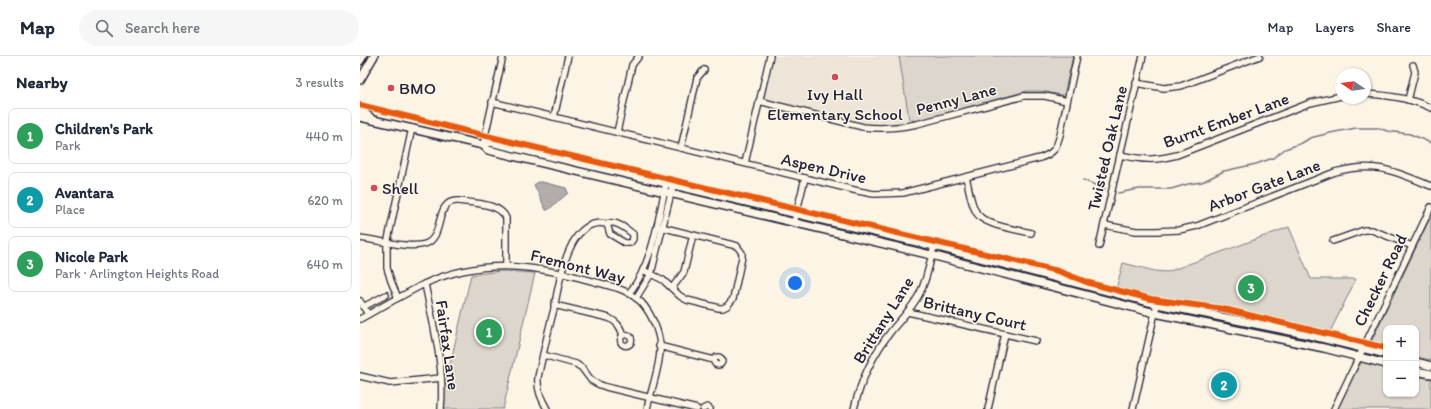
<!DOCTYPE html>
<html lang="en">
<head>
<meta charset="utf-8">
<style>
	body { margin:0; font-family:Itim,sans-serif; background:#f6f6f7; color:#1f2937 }
	.controls { position:absolute; right:12px; bottom:12px; display:grid; overflow:hidden; border-radius:8px; box-shadow:0 1px 3px #0004 }
	.controls button { width:36px; height:36px; display:grid; place-items:center; padding:0; border:0; border-bottom:1px solid #e0e1e3; background:#fff; color:#1f2937; font:20px sans-serif }
	.compass { position:absolute; left:975px; top:12px; width:36px; height:36px; border-radius:50%; background:#fff; box-shadow:0 1px 3px #0004; rotate:283deg }
	.you { position:absolute; left:435px; top:227px; width:14px; height:14px; margin:-10px; border:3px solid #fff; border-radius:50%; background:#1a73e8; box-shadow:0 0 0 6px #1a73e833 }
	.badge { display:grid; place-items:center; width:26px; height:26px; border-radius:50%; background:#0b8043; color:#fff; font-size:13px; font-weight:700 }
	.pin { position:absolute; translate:-50% -50%; border:2px solid #fff; box-shadow:0 1px 4px #0006 }
	.list { margin:0; padding:0; list-style:none }
	h2 { display:flex; justify-content:space-between; align-items:center; height:52px; margin:0; padding:0 16px; font-size:17px }
	h2 small { font-size:13px; font-weight:400; color:#747a83 }
	.list li { display:grid; grid-template-columns:26px 1fr auto; gap:12px; align-items:center; box-sizing:border-box; height:56px; margin:0 8px 8px; padding:0 8px; border:1px solid #e0e1e3; border-radius:8px }
	.list b { display:block; font-size:15px; white-space:nowrap }
	.list p { margin:0; font-size:13px; white-space:nowrap; color:#747a83 }
	.list em { font-size:13px; font-style:normal; color:#747a83 }
	.icon { flex:none; width:22px; height:22px; fill:none; stroke:currentColor; stroke-width:2; stroke-linecap:round; stroke-linejoin:round }
	.map { position:relative; flex:none; width:1071px; height:353px; overflow:hidden }
	header { display:flex; align-items:center; gap:24px; box-sizing:border-box; height:56px; padding:0 20px; background:#fff; border-bottom:1px solid #e0e1e3 }
	header strong { font-size:19px }
	nav { display:flex; gap:22px; margin-inline-start:auto; font-size:14px }
	.search { width:280px; height:36px; background:#f6f6f7; display:flex; align-items:center; gap:10px; box-sizing:border-box; padding:0 14px; border-radius:22px; color:#747a83; font-size:15px }
	main { display:flex }
	aside { flex:1; background:#fff }
	.map>svg:first-child { display:block }
	.built { fill:#ece5d8 }
	.green { fill:#dcd6cc; stroke:#7f7c84 }
	.water { fill:#b2adab; stroke:#78757e }
	.lines { fill:none; stroke-linecap:round; stroke-linejoin:round }
	.stream { stroke:#78757e; stroke-width:1.5 }
	.minor-casing { stroke:#22223b; stroke-width:8 }
	.major-casing { stroke:#22223b; stroke-width:10 }
	.minor { stroke:#fcf5e5; stroke-width:5.5 }
	.major { stroke:#fcf5e5; stroke-width:7 }
	.cycleway-casing { stroke:#fcf5e5; stroke-width:8 }
	.cycleway { stroke:#e8590c; stroke-width:6 }
	.poi-dot { fill:#d1495b; stroke:#fcf5e5; stroke-width:1.5 }
	.labels { text-anchor:middle; dominant-baseline:central; stroke-width:3; stroke-linejoin:round; paint-order:stroke }
	.poi-label { font-size:17px; fill:#22223b; stroke:#fcf5e5; text-anchor:start }
	.street-label { font-size:17px; fill:#22223b; stroke:#fcf5e5 }
</style>
</head>
<body>
<header>
<strong>Map</strong>
<div class="search"><svg class="icon" aria-label="search" viewBox="0 0 24 24"><circle cx="10" cy="10" r="6"/><path d="M15 15l6 6"/></svg>Search here</div>
<nav><a>Map</a><a>Layers</a><a>Share</a></nav>
</header>
<main>
<aside>
<h2>Nearby<small>3 results</small></h2>
<ul class="list">
<li><span class="badge" style="background:#2e9e5b">1</span><div><b>Children's Park</b><p>Park</p></div><em>440 m</em></li>
<li><span class="badge" style="background:#0f9aa8">2</span><div><b>Avantara</b><p>Place</p></div><em>620 m</em></li>
<li><span class="badge" style="background:#2e9e5b">3</span><div><b>Nicole Park</b><p>Park · Arlington Heights Road</p></div><em>640 m</em></li>
</ul>
</aside>
<div class="map">
<svg width="1071" height="353" viewBox="0 0 1071 353">
	<rect width="100%" height="100%" fill="#fcf5e5"/>
	<filter id="ink" filterUnits="userSpaceOnUse"><feTurbulence type="fractalNoise" baseFrequency=".025" numOctaves="2"/><feDisplacementMap in="SourceGraphic" scale="8" xChannelSelector="R" yChannelSelector="G"/><feConvolveMatrix kernelMatrix="1 2 1 2 8 2 1 2 1" color-interpolation-filters="sRGB"/></filter>
	<g filter="url(#ink)">
		<path class="built" d="M413 0H539L550 66 533 69H512L407 45 404 42V39Z"/>
		<g class="green">
			<path d="M539 0H713L704 38 701 39 681 35H667L556 65 549 63Z"/>
			<path d="M1071 160V304L1056 301V272H1026V295L1014 292 1011 286Z"/>
			<path d="M929 171 951 223H996L968 280 756 233 763 207 795 215 807 216Z"/>
			<path d="M140 215 175 217 143 353H83L84 334 111 219Z"/>
			<path d="M1002 305 1026 311V338H1056V318L1071 322V353H976L989 327Z"/>
		</g>
		<path class="water" d="M178 126H182L206 132 208 137 188 154H186L174 129Z"/>
		<g class="lines">
			<g class="stream">
				<path d="M723 124 745 133"/>
				<path d="M758 137 779 133H811L828 128 842 126 864 115 896 108 913 102 925 93 942 87 950 82 970 77 996 72H1019L1027 75 1050 78 1071 87"/>
			</g>
			<g class="minor-casing">
				<g id="minor">
					<path d="M776 27 804 32 821 30 900 0"/>
					<path d="M1005 38C1027 39 1051 42 1071 52"/>
					<path d="M1048 44 1055 16 1053 9"/>
					<path d="M399 45 503 71C522 73 538 72 557 68L664 40H685L707 45"/>
					<path d="M132 46 498 135 514 138 543 137 680 102C694 97 696 93 700 79L717 0"/>
					<path d="M194 61 208 0"/>
					<path d="M257 76 272 9 279 0"/>
					<path d="M123 89 143 0"/>
					<path d="M321 92 337 22 344 14"/>
					<path d="M760 99C784 104 793 105 817 99L950 47 981 40"/>
					<path d="M385 107 410 0"/>
					<path d="M606 121C609 132 610 144 615 154 621 170 656 173 671 177"/>
					<path d="M434 167 445 122"/>
					<path d="M744 169 776 175H796L819 174 837 170 975 116C1015 105 1034 115 1071 130"/>
					<path d="M0 182C18 184 49 193 65 188 86 181 73 143 99 145 112 147 140 147 146 162V210"/>
					<path d="M973 185 1004 174H1012L1052 190"/>
					<path d="M739 190 783 0"/>
					<path d="M283 214 303 224 320 240 327 244 359 252H363L367 250 373 243 382 201V197L377 190 297 170"/>
					<path d="M65 228C73 268 85 313 81 353"/>
					<path d="M312 232 324 216 333 179"/>
					<path d="M269 237C292 210 299 161 306 127"/>
					<path d="M38 242 31 225 27 212V188L52 72"/>
					<path d="M276 242 291 218 313 129"/>
					<path d="M0 245 8 258"/>
					<path d="M194 249 249 262C257 266 260 270 263 279"/>
					<path d="M3 251 26 239"/>
					<path d="M548 256 676 285"/>
					<path d="M0 263C21 251 43 239 64 228 131 197 191 213 257 232 266 235 274 240 281 246 292 258 301 279 300 295 299 314 291 334 287 353"/>
					<circle cx="266" cy="284" r="5.5"/>
					<path d="M299 290 354 304"/>
					<path d="M183 299 216 308 222 312 231 324 238 328 246 331 337 353"/>
					<circle cx="358" cy="305" r="4"/>
					<path d="M0 320 30 327 81 322"/>
					<path d="M187 353C181 342 177 334 178 321 183 298 188 275 194 253 199 227 208 160 246 168 249 168 251 166 254 167 260 168 268 174 273 178V183L270 187H265L250 178 247 168"/>
					<path d="M343 353 347 351 350 353"/>
					<path d="M494 353C501 323 513 298 532 274 542 262 553 251 560 237 567 223 570 206 574 190"/>
					<path d="M628 353 645 278"/>
					<path d="M773 353 797 248"/>
					<path d="M974 353 1071 151"/>
				</g>
			</g>
			<g class="major-casing">
				<g id="major">
					<path d="M0 5 3 0"/>
					<path d="M0 24 14 0"/>
					<path d="M0 54 10 61"/>
					<path d="M0 61 123 89 128 94 571 199 795 257 964 292 1026 308"/>
					<path d="M123 89 130 86 574 190 797 248 945 278 1026 298"/>
					<path d="M1056 306 1071 310"/>
					<path d="M1056 315 1071 318"/>
				</g>
			</g>
			<use href="#minor" class="minor"/>
			<use href="#major" class="major"/>
			<g class="cycleway-casing">
				<path id="cycleway" d="M0 49 110 76 698 215 729 227 791 243 864 253 1026 292"/>
			</g>
			<use href="#cycleway" class="cycleway"/>
		</g>
	</g>
	<g class="poi-dot">
		<circle cx="475" cy="21" r="4"/>
		<circle cx="31" cy="32" r="4"/>
		<circle cx="14" cy="132" r="4"/>
	</g>
	<g class="labels">
		<g class="poi-label">
			<text x="39" y="32">BMO</text>
			<text x="475" y="38" text-anchor="middle">Ivy Hall<tspan x="475" dy="20">Elementary School</tspan></text>
			<text x="22" y="132">Shell</text>
		</g>
		<g class="street-label">
			<text transform="translate(596 43) rotate(-15)">Penny Lane</text>
			<text transform="translate(866 64) rotate(-20)">Burnt Ember Lane</text>
			<text transform="translate(747 92) rotate(-77)">Twisted Oak Lane</text>
			<text transform="translate(464 112) rotate(13)">Aspen Drive</text>
			<text transform="translate(904 129) rotate(-21)">Arbor Gate Lane</text>
			<text transform="translate(218 210) rotate(14)">Fremont Way</text>
			<text transform="translate(1020 224) rotate(-64)">Checker Road</text>
			<text transform="translate(615 257) rotate(13)">Brittany Court</text>
			<text transform="translate(523 264) rotate(-58)">Brittany Lane</text>
			<text transform="translate(88 289) rotate(82)">Fairfax Lane</text>
		</g>
	</g>
</svg>
<div class="controls">
<button>+</button>
<button>−</button>
</div>
<svg class="compass" viewBox="-18 -18 36 36"><path d="M0-13l5 13h-10z" fill="#e53935"/><path d="M0 13l5-13h-10z" fill="#747a83"/></svg>
<div class="you"></div>
<div class="pin badge" style="left:129px;top:276px;background:#2e9e5b">1</div>
<div class="pin badge" style="left:864px;top:329px;background:#0f9aa8">2</div>
<div class="pin badge" style="left:891px;top:232px;background:#2e9e5b">3</div>
</div>
</main>
</body>
</html>
